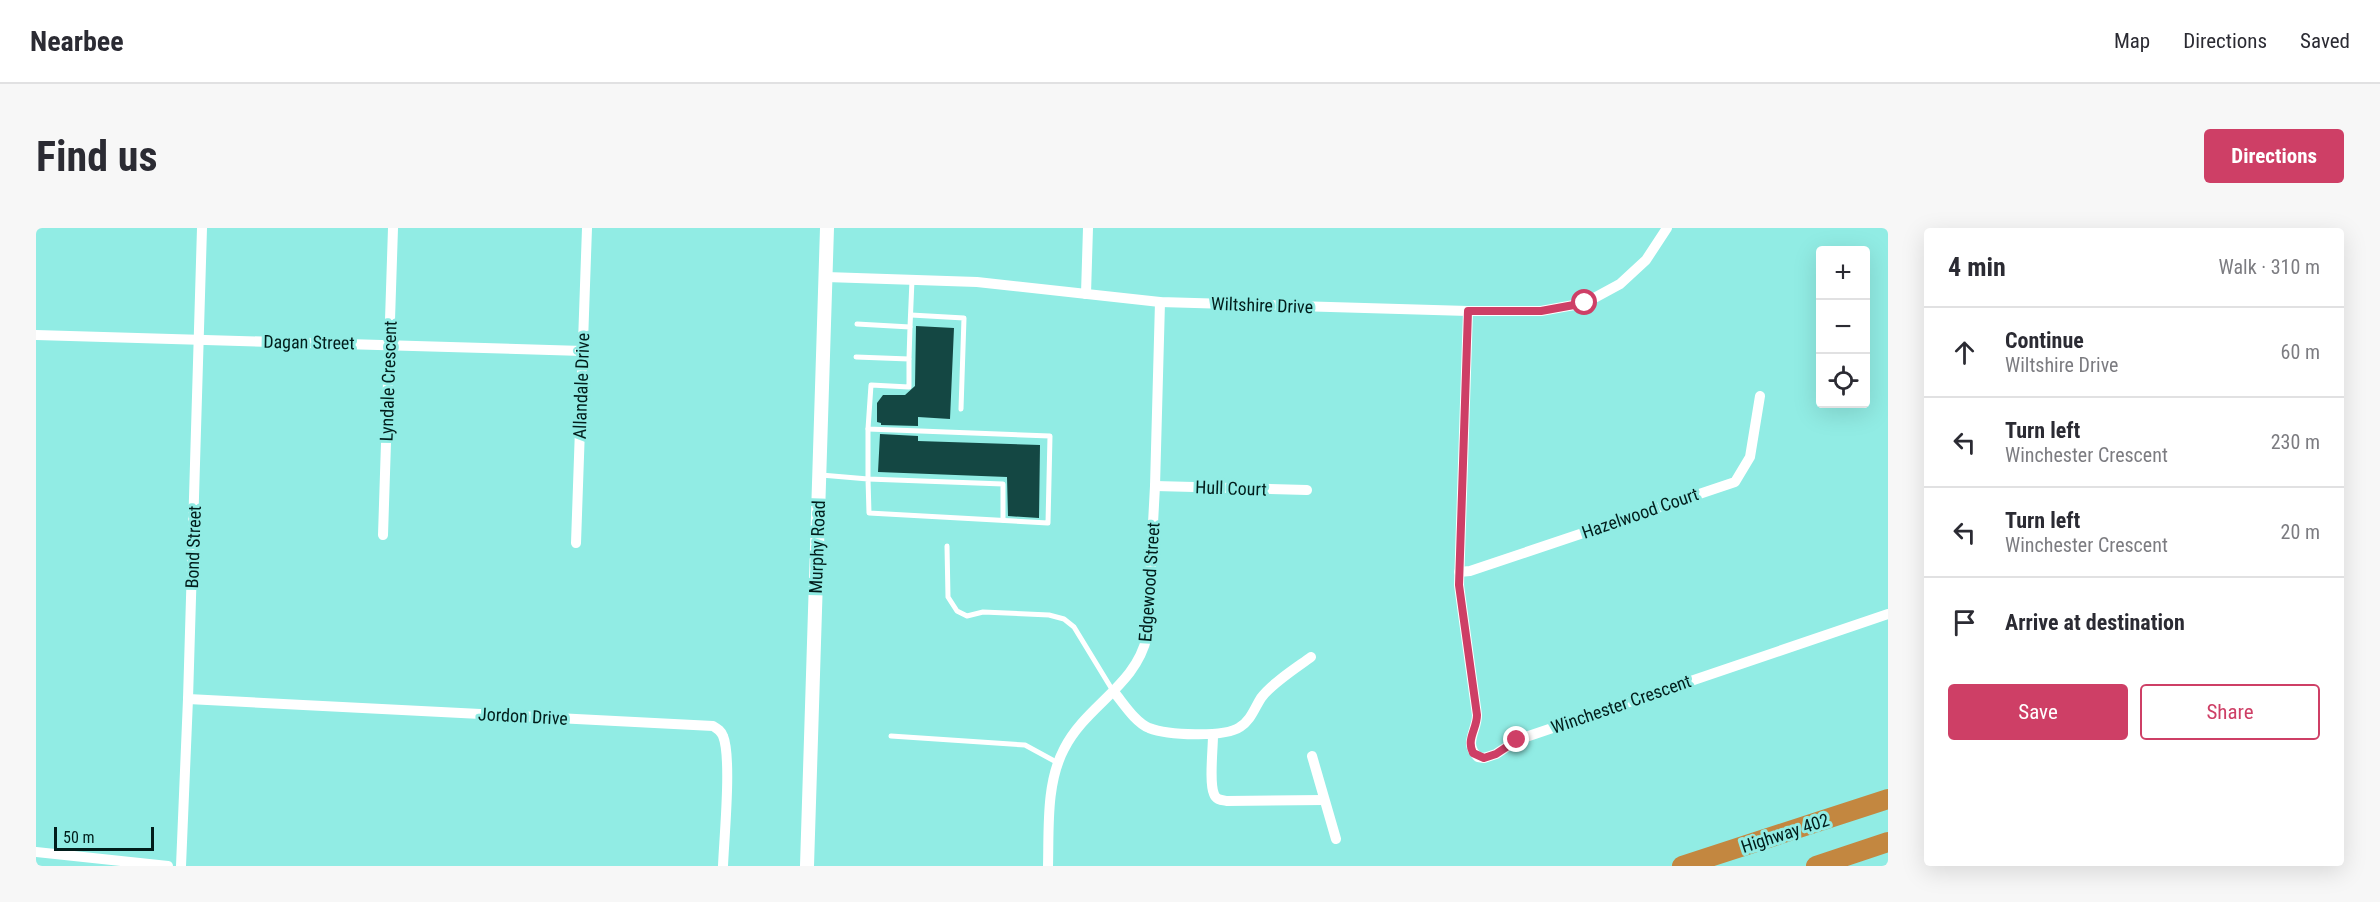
<!DOCTYPE html>
<html lang="en">
<head>
<meta charset="utf-8">
<style>
	body { margin:0; font-family:"Roboto Condensed",sans-serif; background:#f7f7f7; color:#2b2b33 }
	.controls { position:absolute; right:18px; top:18px; display:grid; overflow:hidden; border-radius:6px; box-shadow:0 6px 24px #0002 }
	.controls button { width:54px; height:54px; display:grid; place-items:center; padding:0; border:0; border-bottom:2px solid #e1e1e2; background:#fff; color:#2b2b33; font:30px sans-serif }
	.scale { position:absolute; left:18px; bottom:15px; width:100px; box-sizing:border-box; padding-left:6px; border:3px solid #011d1b; border-top:0; font-size:16px; line-height:21px; white-space:nowrap; color:#011d1b; -webkit-text-stroke:4px #91ece4; paint-order:stroke }
	.stop { position:absolute; width:18px; height:18px; margin:-14px; border:4px solid #ce3f66; border-radius:50%; background:#fff }
	.stop.end { background:#ce3f66; border-color:#fff; box-shadow:0 2px 6px #0008 }
	.list { margin:0; padding:0; list-style:none }
	h2 { display:flex; justify-content:space-between; align-items:center; height:78px; margin:0; padding:0 24px; font-size:26px }
	h2 small { font-size:20px; font-weight:400; color:#7c7c81 }
	.list li { display:grid; grid-template-columns:39px 1fr auto; gap:18px; align-items:center; box-sizing:border-box; height:90px; padding:0 24px; border-top:2px solid #e1e1e2 }
	.list b { display:block; font-size:22px; white-space:nowrap }
	.list p { margin:0; font-size:20px; white-space:nowrap; color:#7c7c81 }
	.list em { font-size:20px; font-style:normal; color:#7c7c81 }
	.actions { display:flex; gap:12px; padding:18px 24px }
	.actions a { flex:1; padding:14px 0; border:2px solid #ce3f66; border-radius:6px; text-align:center; font-size:21px; color:#ce3f66 }
	.actions .main { background:#ce3f66; color:#fff }
	.icon { flex:none; width:33px; height:33px; fill:none; stroke:currentColor; stroke-width:2; stroke-linecap:round; stroke-linejoin:round }
	.map { position:relative; flex:none; width:1852px; height:638px; overflow:hidden; border-radius:6px }
	header { display:flex; align-items:center; gap:36px; box-sizing:border-box; height:84px; padding:0 30px; background:#fff; border-bottom:2px solid #e1e1e2 }
	header strong { font-size:28px }
	nav { display:flex; gap:33px; margin-inline-start:auto; font-size:21px }
	.intro { display:flex; align-items:center; justify-content:space-between; box-sizing:border-box; height:144px; padding:0 36px }
	h1 { margin:0; font-size:42px }
	.button { padding:15px 27px; border-radius:6px; background:#ce3f66; color:#fff; font-size:21px; font-weight:700 }
	main { display:flex; gap:36px; padding:0 36px }
	aside { flex:1; background:#fff; border-radius:6px; box-shadow:0 6px 24px #0002 }
	.map>svg:first-child { display:block }
	.building { fill:#144743 }
	.lines { fill:none; stroke-linecap:round; stroke-linejoin:round }
	.service { stroke:#fff; stroke-width:5 }
	.minor { stroke:#fff; stroke-width:10 }
	.tertiary { stroke:#fff; stroke-width:14 }
	.motorway { stroke:#c38740; stroke-width:20 }
	.route { stroke:#ce3f66; stroke-width:8 }
	.labels { text-anchor:middle; dominant-baseline:central; stroke-width:6; stroke-linejoin:round; paint-order:stroke }
	.street-label { font-size:18px; fill:#011d1b; stroke:#91ece4 }
</style>
</head>
<body>
<header>
<strong>Nearbee</strong>
<nav><a>Map</a><a>Directions</a><a>Saved</a></nav>
</header>
<div class="intro"><h1>Find us</h1><a class="button">Directions</a></div>
<main>
<div class="map">
<svg width="1852" height="638" viewBox="0 0 1852 638">
	<rect width="100%" height="100%" fill="#91ece4"/>
	<g class="building">
		<path d="M880 98 918 100 914 191 882 189V198L845 197V195L841 194V175L847 167H869L879 158Z"/>
		<path d="M844 206 882 208V213L1004 217 1003 290 972 288 971 249 842 244Z"/>
	</g>
	<g class="lines">
		<g class="service">
			<path d="M875 87 928 90 925 181"/>
			<path d="M821 96 874 99 873 131"/>
			<path d="M874 99 876 52"/>
			<path d="M832 201V251L967 256V292"/>
			<path d="M785 247 832 251 833 285 1012 295 1014 208 832 201 835 157 873 159V131L820 129"/>
			<path d="M911 318 912 369 921 383 931 388 947 384 1013 387 1028 391 1038 399 1077 463"/>
			<path d="M855 508 989 517 1022 535"/>
		</g>
		<g class="minor">
			<path d="M790 49 941 54 1124 74 1432 83H1505L1549 75 1584 56 1610 32 1631 0"/>
			<path d="M1050 66 1052 0"/>
			<path d="M1432 83 1423 357 1441 487C1441 503 1427 515 1442 529L1448 530 1460 526 1481 512 1852 386"/>
			<path d="M0 107 547 123"/>
			<path d="M1119 258 1271 262"/>
			<path d="M347 307 357 0"/>
			<path d="M540 315 551 0"/>
			<path d="M1423 344 1434 343 1699 254 1714 229 1724 168"/>
			<path d="M1078 464C1088 476 1099 494 1113 500 1131 507 1188 510 1204 499 1215 492 1218 481 1225 470 1235 456 1260 440 1275 429"/>
			<path d="M152 471 677 498C682 501 685 503 687 508 696 529 688 611 687 638"/>
			<path d="M1177 507C1177 521 1173 555 1178 566 1180 572 1185 572 1191 573L1288 572"/>
			<path d="M1276 528 1300 611"/>
			<path d="M0 624 132 638"/>
			<path d="M145 638 152 471 166 0"/>
			<path d="M1012 638C1013 600 1010 555 1028 521 1050 477 1100 458 1111 408L1119 258 1124 74"/>
		</g>
		<path class="tertiary" d="M771 638 791 0"/>
		<g class="motorway">
			<path d="M1646 638 1852 571"/>
			<path d="M1780 638 1852 614"/>
		</g>
	</g>
	<g class="lines">
		<path class="route" d="M1481 512 1460 526 1448 530 1437 525C1430 511 1441 501 1441 487L1423 357 1432 83H1505L1549 75"/>
	</g>
	<g class="labels">
		<g class="street-label">
			<text transform="translate(1226 77) rotate(2)">Wiltshire Drive</text>
			<text transform="translate(273 114) rotate(1)">Dagan Street</text>
			<text transform="translate(352 153) rotate(-88)">Lyndale Crescent</text>
			<text transform="translate(545 158) rotate(-88)">Allandale Drive</text>
			<text transform="translate(1195 260) rotate(2)">Hull Court</text>
			<text transform="translate(1604 285) rotate(-19)">Hazelwood Court</text>
			<text transform="translate(157 319) rotate(-88)">Bond Street</text>
			<text transform="translate(781 319) rotate(-88)">Murphy Road</text>
			<text transform="translate(1113 354) rotate(-86)">Edgewood Street</text>
			<text transform="translate(1585 476) rotate(-19)">Winchester Crescent</text>
			<text transform="translate(487 488) rotate(3)">Jordon Drive</text>
			<text transform="translate(1749 605) rotate(-18)">Highway 402</text>
		</g>
	</g>
</svg>
<div class="controls">
<button>+</button>
<button>−</button>
<button><svg class="icon" aria-label="locate" viewBox="0 0 24 24"><circle cx="12" cy="12" r="6"/><path d="M12 2v4M12 18v4M2 12h4M18 12h4"/></svg></button>
</div>
<div class="scale">50 m</div>
<div class="stop" style="left:1549px;top:75px"></div>
<div class="stop end" style="left:1481px;top:512px"></div>
</div>
<aside>
<h2>4 min<small>Walk · 310 m</small></h2>
<ul class="list">
<li><svg class="icon" aria-label="ahead" viewBox="0 0 24 24"><path d="M12 20V5M6 11l6-6 6 6"/></svg><div><b>Continue</b><p>Wiltshire Drive</p></div><em>60 m</em></li>
<li><svg class="icon" aria-label="left" viewBox="0 0 24 24"><path d="M17 20v-9H6M10 6l-5 5 5 5"/></svg><div><b>Turn left</b><p>Winchester Crescent</p></div><em>230 m</em></li>
<li><svg class="icon" aria-label="left" viewBox="0 0 24 24"><path d="M17 20v-9H6M10 6l-5 5 5 5"/></svg><div><b>Turn left</b><p>Winchester Crescent</p></div><em>20 m</em></li>
<li><svg class="icon" aria-label="arrive" viewBox="0 0 24 24"><path d="M6 21V4h12l-3 4 3 4H6"/></svg><div><b>Arrive at destination</b></div></li>
</ul>
<div class="actions"><a class="main">Save</a><a>Share</a></div>
</aside>
</main>
</body>
</html>
